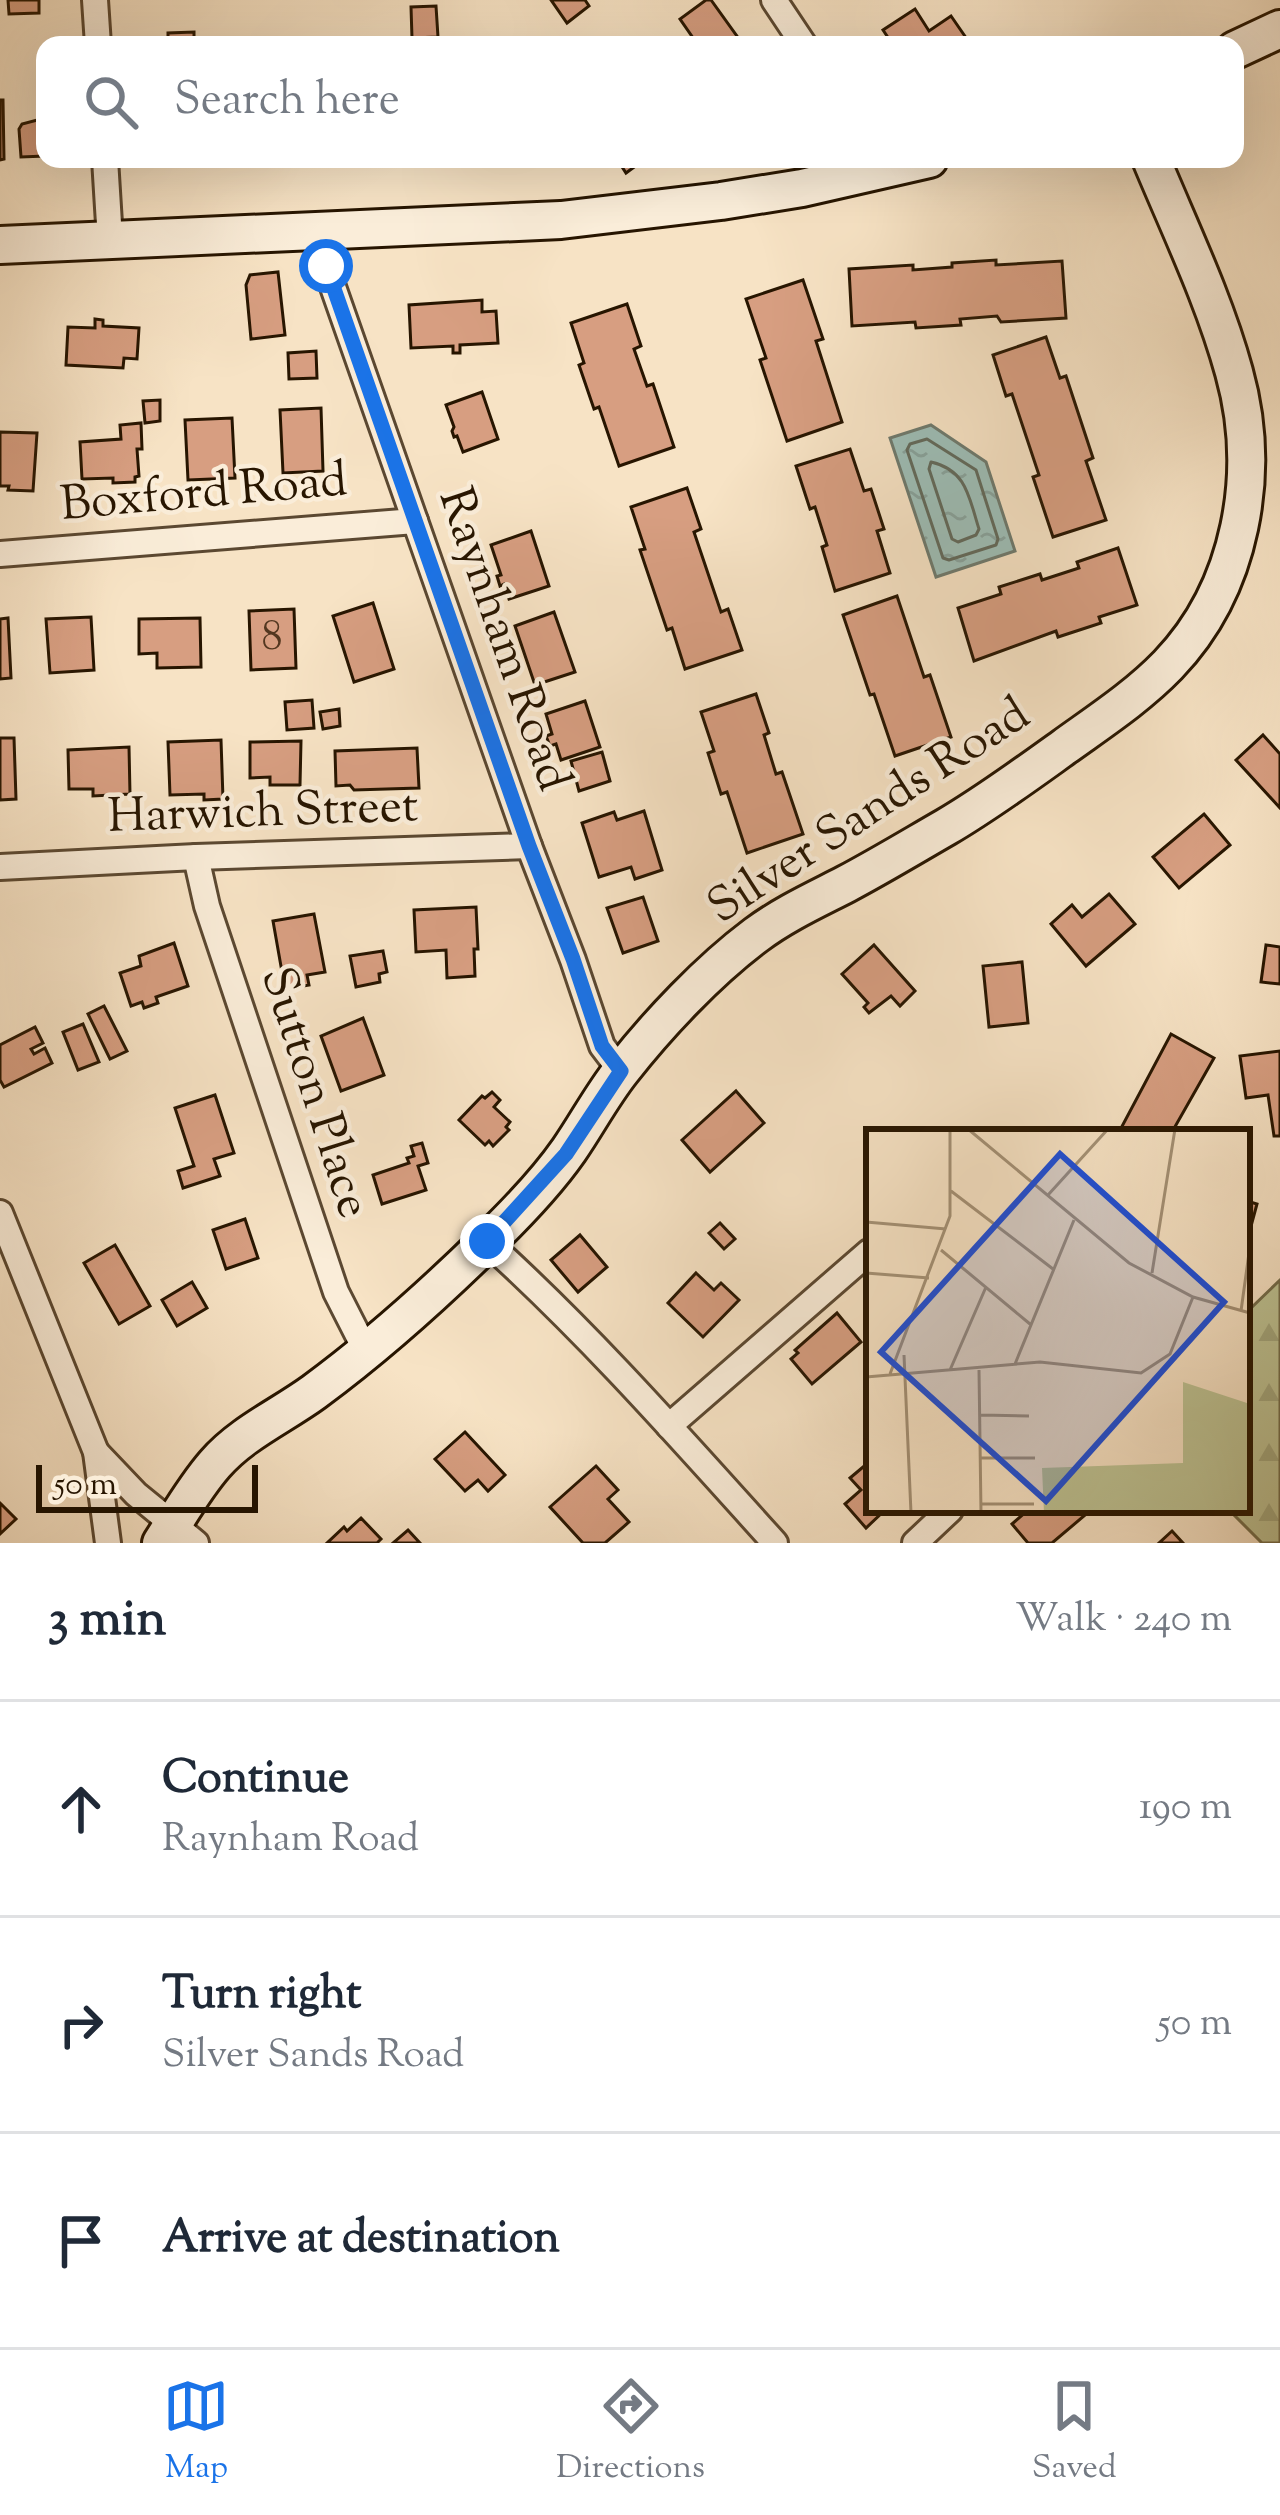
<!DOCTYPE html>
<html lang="en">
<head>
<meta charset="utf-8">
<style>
	body { margin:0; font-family:"Sorts Mill Goudy",serif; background:#f6f6f7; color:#1f2937 }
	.scale { position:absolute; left:36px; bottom:30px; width:222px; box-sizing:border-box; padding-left:12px; border:6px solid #271500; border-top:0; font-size:33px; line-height:42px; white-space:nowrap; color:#271500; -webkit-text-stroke:9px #faedd9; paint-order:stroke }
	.stop { position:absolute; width:36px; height:36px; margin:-27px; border:9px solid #1a73e8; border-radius:50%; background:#fff }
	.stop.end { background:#1a73e8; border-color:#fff; box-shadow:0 3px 12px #0008 }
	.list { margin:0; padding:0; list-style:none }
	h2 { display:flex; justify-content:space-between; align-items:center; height:156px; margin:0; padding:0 48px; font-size:51px }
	h2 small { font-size:39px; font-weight:400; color:#747a83 }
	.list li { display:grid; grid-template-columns:78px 1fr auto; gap:36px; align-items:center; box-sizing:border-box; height:216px; padding:0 48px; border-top:3px solid #e0e1e3 }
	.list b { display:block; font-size:45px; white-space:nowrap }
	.list p { margin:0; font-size:39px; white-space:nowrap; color:#747a83 }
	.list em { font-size:39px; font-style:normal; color:#747a83 }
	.icon { flex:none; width:66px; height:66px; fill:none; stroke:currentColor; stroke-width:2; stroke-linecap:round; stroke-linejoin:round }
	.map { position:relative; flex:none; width:1280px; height:1543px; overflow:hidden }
	.search { position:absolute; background:#fff; box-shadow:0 12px 48px #0002; left:36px; right:36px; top:36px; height:132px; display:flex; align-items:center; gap:30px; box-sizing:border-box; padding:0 42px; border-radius:24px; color:#747a83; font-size:45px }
	.sheet { height:804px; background:#fff }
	nav { display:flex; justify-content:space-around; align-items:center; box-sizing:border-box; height:168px; border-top:3px solid #e0e1e3; background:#fff; font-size:33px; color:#747a83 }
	nav a { display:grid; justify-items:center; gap:6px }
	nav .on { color:#1a73e8 }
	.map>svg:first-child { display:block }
	.forest { fill:url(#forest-firs); stroke:#726c4a; stroke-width:3 }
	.water { fill:url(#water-ripples); stroke:#6e7a6e; stroke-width:3 }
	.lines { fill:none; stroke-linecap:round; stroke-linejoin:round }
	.shore { stroke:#626a5c; stroke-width:3 }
	.building { fill:#d79e81; stroke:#271500; stroke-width:3 }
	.street-casing { stroke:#5b4831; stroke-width:30 }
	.secondary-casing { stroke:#271500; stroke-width:42 }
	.street { stroke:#faedd9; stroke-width:24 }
	.secondary { stroke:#faedd9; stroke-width:36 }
	.route { stroke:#1a73e8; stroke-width:15 }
	.labels { text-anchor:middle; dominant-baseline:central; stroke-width:9; stroke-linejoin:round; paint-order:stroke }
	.number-label { font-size:42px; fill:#533720 }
	.street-label { font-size:48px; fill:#271500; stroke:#faedd9 }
	.inset-road { fill:none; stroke:#a49176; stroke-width:3 }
	.view { fill:#1d4ed8; fill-opacity:0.15; stroke:#1d4ed8; stroke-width:6 }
	.inset-edge { fill:none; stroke:#271500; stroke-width:6 }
</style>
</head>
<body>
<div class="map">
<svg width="1280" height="1543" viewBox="0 0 1280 1543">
	<defs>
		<pattern id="forest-firs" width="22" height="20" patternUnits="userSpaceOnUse" patternTransform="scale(3)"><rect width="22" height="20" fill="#bdc394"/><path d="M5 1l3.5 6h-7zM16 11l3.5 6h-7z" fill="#a2a77e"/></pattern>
		<pattern id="water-ripples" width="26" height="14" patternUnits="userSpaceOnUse" patternTransform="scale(3)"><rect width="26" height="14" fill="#9dbeb7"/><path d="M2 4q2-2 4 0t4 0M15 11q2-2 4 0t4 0" fill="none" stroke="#87a29c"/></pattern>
	</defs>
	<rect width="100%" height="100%" fill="#f7e3c5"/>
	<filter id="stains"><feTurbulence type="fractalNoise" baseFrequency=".00167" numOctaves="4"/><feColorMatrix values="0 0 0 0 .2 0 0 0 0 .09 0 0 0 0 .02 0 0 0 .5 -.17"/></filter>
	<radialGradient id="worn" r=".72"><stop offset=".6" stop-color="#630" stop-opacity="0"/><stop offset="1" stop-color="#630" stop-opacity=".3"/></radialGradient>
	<path class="forest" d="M1280 1280V1543H1262L1229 1510H1247V1312Z"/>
	<path class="water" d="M931 425 986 462 1015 551 936 577 890 438Z"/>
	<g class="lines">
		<g class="shore">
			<path d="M927 439 976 470 998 539 996 545 949 560 943 558 907 450 910 444Z"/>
			<path d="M931 462C967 470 969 498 979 529L976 535 958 542 952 539 929 469Z"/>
		</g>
	</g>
	<g class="building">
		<path d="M8 0H39V13L9 14Z"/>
		<path d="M551 0H585L589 6 567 23Z"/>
		<path d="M706 0H711L739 39 731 45H698L680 19Z"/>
		<path d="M436 6 438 37 412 38 411 7Z"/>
		<path d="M915 9 929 31 951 16 971 45H893L883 30Z"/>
		<path d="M194 32V45H168V33Z"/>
		<path d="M0 100H3L4 159 0 160Z"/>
		<path d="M45 118V156L21 157 19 129 22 124Z"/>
		<path d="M617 159H645L626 173Z"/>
		<path d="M996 260V265L1062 261 1066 318 1001 322 997 316 960 319 961 325 916 328 915 322 852 326 849 269 913 265V270L952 267V263Z"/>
		<path d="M278 272 285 335 251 339 246 285 250 275Z"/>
		<path d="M803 280 823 339 816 341 842 422 787 441 760 360 766 358 746 299Z"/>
		<path d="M482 300V312L496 311 498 343 460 345V353H453V346L411 348 409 305Z"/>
		<path d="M627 304 641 346 634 349 647 386 653 384 674 447 619 466 599 407 594 409 579 365 584 363 571 323Z"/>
		<path d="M95 319 103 320V326L139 328 137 359 124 358 123 368 66 365 68 327 95 328Z"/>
		<path d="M1046 337 1060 378 1066 376 1093 458 1086 461 1106 520 1053 537 1033 477 1039 475 1012 394 1006 396 993 355Z"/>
		<path d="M316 351 317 378 289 379 288 353Z"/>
		<path d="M482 392 498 439 463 452 457 436 454 437 452 431 454 427 446 405Z"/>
		<path d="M160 400V421L145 423 143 401Z"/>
		<path d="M321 408 323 471 283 473 280 410Z"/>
		<path d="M232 418 235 478 188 480 185 420Z"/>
		<path d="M141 423 142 449H137L139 476 135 477V482L113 483V478L82 479 80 442 121 439 120 425Z"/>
		<path d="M0 432 37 433 33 491 8 490 9 486H0Z"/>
		<path d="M850 449 864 491 871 489 884 529 877 531 890 573 835 591 822 547 827 545 815 507 810 509 796 466Z"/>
		<path d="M687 488 701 529 694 532 721 612 728 609 742 650 685 669 672 628 667 630 640 550 645 549 631 507Z"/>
		<path d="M531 531 549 586 509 599 504 584 500 586 497 576 501 575 491 545Z"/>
		<path d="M1118 548 1137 605 1099 617 1101 623 1058 637 1056 631 974 661 958 608 1001 594 999 587 1040 574 1042 580 1079 568 1077 562Z"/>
		<path d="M897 596 924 677 930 675 951 737 895 756 874 694 870 695 843 615Z"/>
		<path d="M373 603 394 669 354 682 333 616Z"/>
		<path d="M294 609 296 668 251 670 249 611Z"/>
		<path d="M554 612 575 672 535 685 515 626Z"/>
		<path d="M91 617 94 670 50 673 46 619Z"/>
		<path d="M8 618 11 678 0 679V619Z"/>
		<path d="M200 618 201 667 157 668V653L139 654V619Z"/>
		<path d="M756 694 769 733 764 735 776 774 782 772 803 834 747 853 727 792 721 794 708 753 714 751 701 712Z"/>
		<path d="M312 700 314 728 287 730 285 702Z"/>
		<path d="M585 701 600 747 561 760 556 744 550 746 546 736 552 734 546 714Z"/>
		<path d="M339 709 340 726 323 729 320 712Z"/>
		<path d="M1263 735 1280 754V808L1236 760Z"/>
		<path d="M0 738H14L16 799 0 800Z"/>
		<path d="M221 740 223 799 204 800V794L170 795 168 742Z"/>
		<path d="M301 741 300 785H270V777L250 778V742Z"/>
		<path d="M129 747 130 794 93 796V789H69L68 750Z"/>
		<path d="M417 748 419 788 354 790 350 785 336 786 335 751Z"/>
		<path d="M602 752 610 781 579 791 571 761Z"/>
		<path d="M644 811 662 870 635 879 631 867 599 877 582 823 614 812 617 820Z"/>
		<path d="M1204 814 1230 845 1179 888 1153 857Z"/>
		<path d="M1109 894 1135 924 1086 966 1051 924 1072 905 1082 917Z"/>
		<path d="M643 897 658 941 623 953 607 908Z"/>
		<path d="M476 907 478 949H474L475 976 447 978 446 950 416 952 414 910Z"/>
		<path d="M314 914 325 972 307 975 309 985 285 989 273 921Z"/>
		<path d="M174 943 188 986 156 997 158 1003 144 1008 142 1002 131 1006 120 973 141 966 139 956Z"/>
		<path d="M874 945 915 991 900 1006 891 996 869 1013 864 1007 868 1003 842 974Z"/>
		<path d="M1266 945 1280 947V984L1261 982Z"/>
		<path d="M383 951 387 972 379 974 380 982 356 987 350 956Z"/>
		<path d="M1022 962 1028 1023 989 1027 983 966Z"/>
		<path d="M104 1006 127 1051 110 1059 88 1014Z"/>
		<path d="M363 1018 384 1075 341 1091 321 1036Z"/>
		<path d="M83 1024 99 1062 78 1070 63 1032Z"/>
		<path d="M35 1027 43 1043 31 1049 34 1054 45 1048 52 1063 4 1087 0 1080V1045Z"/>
		<path d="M1171 1034 1214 1058 1172 1132H1119Z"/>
		<path d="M1280 1051V1136H1274L1268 1095 1246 1098 1240 1056Z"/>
		<path d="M736 1091 764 1123 710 1172 682 1140Z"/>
		<path d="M492 1092 500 1100 494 1107 510 1122 506 1127 509 1130 493 1146 489 1141 485 1145 459 1120 482 1096 485 1098Z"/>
		<path d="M215 1095 234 1153 214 1159 220 1176 183 1188 178 1171 194 1166 175 1108Z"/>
		<path d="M422 1143 428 1163 418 1166 426 1190 382 1204 373 1175 409 1163 407 1158 414 1156 411 1146Z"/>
		<path d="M1247 1201 1257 1204 1247 1241Z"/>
		<path d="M245 1219 258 1258 226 1269 213 1230Z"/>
		<path d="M720 1223 735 1239 724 1249 709 1233Z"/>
		<path d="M580 1235 607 1267 578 1292 551 1260Z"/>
		<path d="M115 1245 150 1306 119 1324 84 1263Z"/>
		<path d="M696 1273 714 1290 721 1283 739 1300 703 1337 668 1303Z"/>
		<path d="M192 1282 207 1308 177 1326 162 1300Z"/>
		<path d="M837 1313 861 1342 812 1384 791 1359 798 1353 795 1350Z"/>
		<path d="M465 1432 505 1475 488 1491 478 1480 465 1491 435 1459Z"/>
		<path d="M869 1462V1510H885L866 1528 845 1504 861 1490 850 1478Z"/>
		<path d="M596 1466 618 1490 608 1499 629 1522 605 1543H583L550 1507Z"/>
		<path d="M0 1503 16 1519 0 1534Z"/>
		<path d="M1028 1510H1091L1052 1543H1028L1012 1524Z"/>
		<path d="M361 1518 381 1539 377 1543H327L344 1527 347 1531Z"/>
		<path d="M408 1530 420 1543H393Z"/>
		<path d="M1172 1531 1183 1543H1159Z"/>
	</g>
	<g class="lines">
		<g class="street-casing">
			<g id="street">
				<path d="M95 0 98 45"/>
				<path d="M774 0 804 45"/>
				<path d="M105 159 110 240"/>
				<path d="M318 230 326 267 529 846 573 960 602 1046 621 1071"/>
				<path d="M0 554 415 521"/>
				<path d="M196 857 207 906 336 1292 366 1351"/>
				<path d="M0 867 196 857 529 846"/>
				<path d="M0 1213 96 1452 108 1543"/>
				<path d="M487 1242C590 1335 682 1440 775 1543"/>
				<path d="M669 1426 869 1252"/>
				<path d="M96 1452 136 1494 196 1543"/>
				<path d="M915 1543 950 1510"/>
			</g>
		</g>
		<g class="secondary-casing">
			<g id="secondary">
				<path d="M1235 50 1280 29"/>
				<path d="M0 245 561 220 721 201 802 188 929 159"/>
				<path d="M161 1543C178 1517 194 1488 215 1464 242 1433 281 1416 314 1392 375 1347 433 1295 487 1242 516 1214 546 1183 569 1150 587 1124 602 1095 622 1070 658 1024 708 971 756 935 784 914 815 900 846 884 880 866 913 846 946 827 987 803 1025 775 1064 747 1100 721 1137 697 1168 665 1242 588 1262 472 1234 372 1214 299 1180 229 1151 159"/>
			</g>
		</g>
		<use href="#street" class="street"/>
		<use href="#secondary" class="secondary"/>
	</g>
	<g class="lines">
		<path class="route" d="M326 266 529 846 573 959 602 1046 621 1071 566 1154 487 1241"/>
	</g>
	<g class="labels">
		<g class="number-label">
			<text x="272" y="639">8</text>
		</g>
		<g class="street-label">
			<text transform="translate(204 495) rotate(-5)">Boxford Road</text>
			<text transform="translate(502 640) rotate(71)">Raynham Road</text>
			<text transform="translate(870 813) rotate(-33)">Silver Sands Road</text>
			<text transform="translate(263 814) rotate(-2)">Harwich Street</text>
			<text transform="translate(313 1093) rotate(72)">Sutton Place</text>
		</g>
	</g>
	<g transform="translate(866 1129)">
		<rect width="384" height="384" fill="#f7e3c5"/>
		<path d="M317 253 384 275V384H178L176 339 317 334Z" fill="#bdc394"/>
		<path class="inset-road" d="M102 0 263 134 327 168 384 184M85 62 187 140M182 66 242 0M0 93 80 100M75 121 164 195M0 144 63 149M286 144 309 0M375 182 383 124M38 226 45 384M149 235 208 91M84 241 120 158M113 241 115 384M24 245 84 87V0M0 248 174 233 275 244 304 225 327 168M115 286 163 287M115 329H169M115 375H168"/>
		<path class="view" d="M194 25 358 173 180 372 15 223Z"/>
		<rect width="384" height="384" class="inset-edge"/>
	</g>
	<rect width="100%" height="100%" filter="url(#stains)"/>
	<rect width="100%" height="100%" fill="url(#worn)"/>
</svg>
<div class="scale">50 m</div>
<div class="stop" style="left:326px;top:266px"></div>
<div class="stop end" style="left:487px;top:1241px"></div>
<div class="search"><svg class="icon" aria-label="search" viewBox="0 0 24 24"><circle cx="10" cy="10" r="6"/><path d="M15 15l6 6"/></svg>Search here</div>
</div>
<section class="sheet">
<h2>3 min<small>Walk · 240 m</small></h2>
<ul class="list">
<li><svg class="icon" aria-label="ahead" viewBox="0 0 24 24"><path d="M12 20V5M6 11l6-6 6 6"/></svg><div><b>Continue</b><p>Raynham Road</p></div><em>190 m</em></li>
<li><svg class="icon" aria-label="right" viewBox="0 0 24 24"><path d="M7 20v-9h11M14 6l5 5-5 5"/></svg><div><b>Turn right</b><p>Silver Sands Road</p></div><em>50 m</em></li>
<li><svg class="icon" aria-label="arrive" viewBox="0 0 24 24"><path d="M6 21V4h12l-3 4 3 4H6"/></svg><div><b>Arrive at destination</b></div></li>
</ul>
</section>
<nav>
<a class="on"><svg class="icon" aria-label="map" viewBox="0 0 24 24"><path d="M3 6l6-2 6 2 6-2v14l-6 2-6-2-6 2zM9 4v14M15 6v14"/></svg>Map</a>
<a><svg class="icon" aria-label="directions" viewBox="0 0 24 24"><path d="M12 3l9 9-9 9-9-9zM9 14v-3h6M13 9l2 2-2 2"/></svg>Directions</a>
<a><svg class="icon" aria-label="saved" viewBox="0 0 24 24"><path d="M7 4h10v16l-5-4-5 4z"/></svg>Saved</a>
</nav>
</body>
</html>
